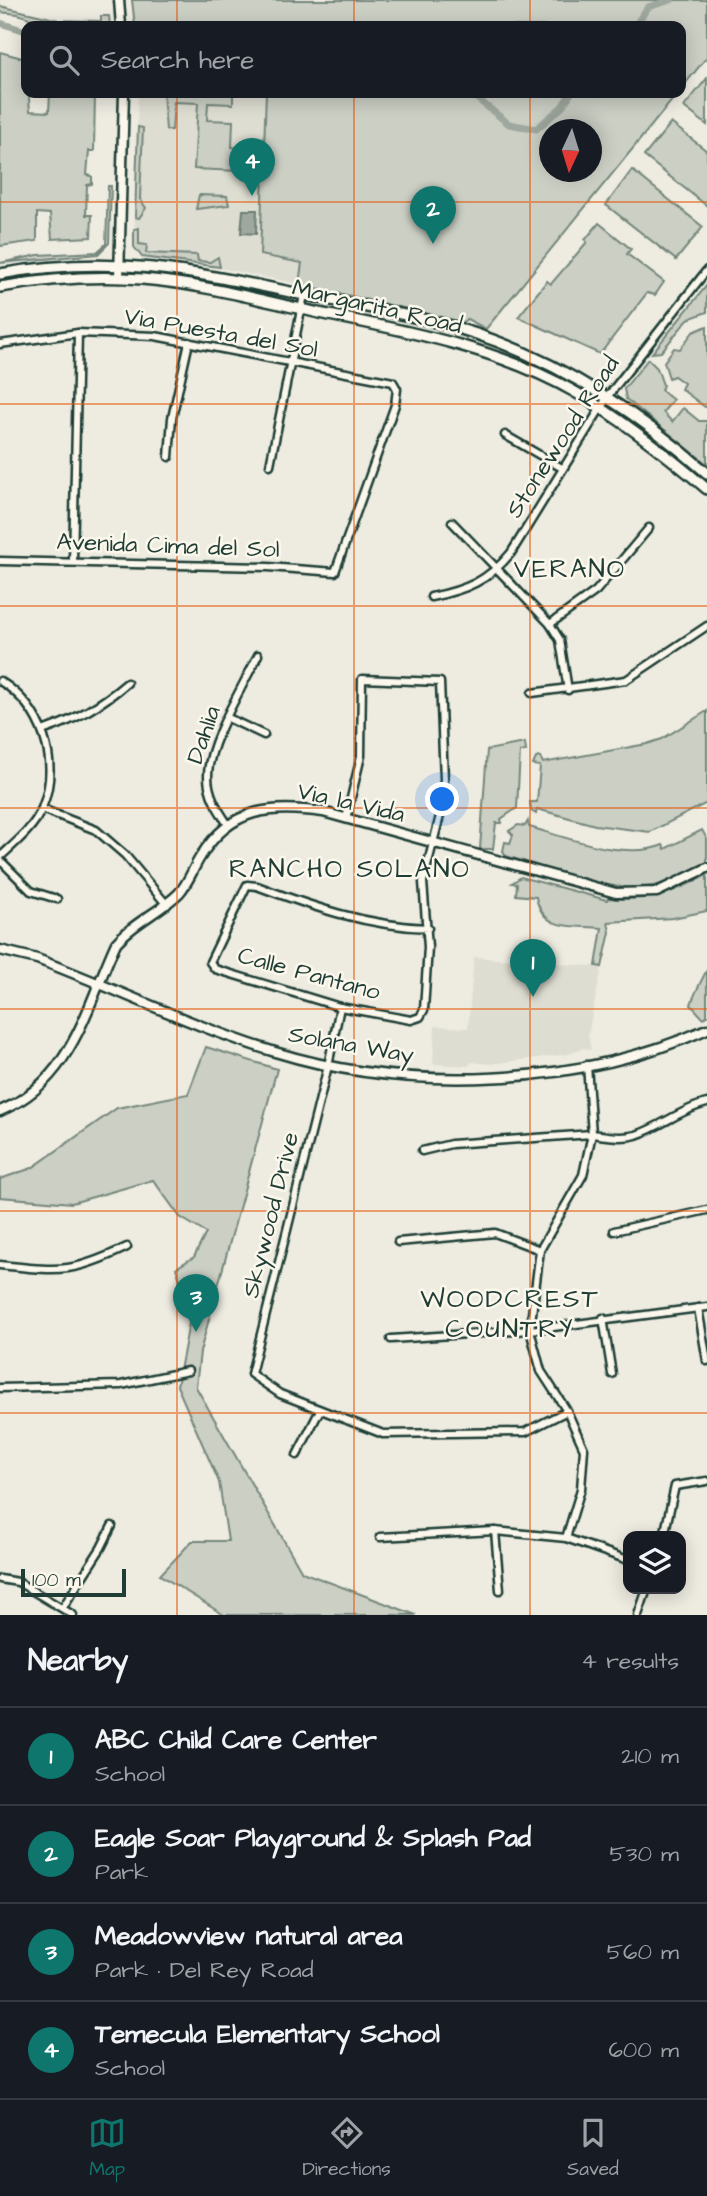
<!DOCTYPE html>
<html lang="en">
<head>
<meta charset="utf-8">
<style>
	body { margin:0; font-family:"Architects Daughter",sans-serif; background:#20242c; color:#f1f3f6 }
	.controls { position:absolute; right:21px; bottom:21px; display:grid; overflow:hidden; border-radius:14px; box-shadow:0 4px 18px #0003 }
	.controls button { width:63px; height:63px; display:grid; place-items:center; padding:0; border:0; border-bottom:2px solid #363941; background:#171b24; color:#f1f3f6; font:35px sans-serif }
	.compass { position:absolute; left:539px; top:119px; width:63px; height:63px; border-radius:50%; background:#171b24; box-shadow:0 4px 18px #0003; rotate:184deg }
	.scale { position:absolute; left:21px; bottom:18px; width:105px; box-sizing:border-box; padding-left:7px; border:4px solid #1f3d34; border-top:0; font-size:19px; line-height:24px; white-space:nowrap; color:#1f3d34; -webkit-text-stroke:5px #fbf7ec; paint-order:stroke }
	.you { position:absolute; left:443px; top:800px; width:24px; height:24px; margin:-18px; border:5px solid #fff; border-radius:50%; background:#1a73e8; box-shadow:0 0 0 10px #1a73e833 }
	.badge { display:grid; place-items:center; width:46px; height:46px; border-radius:50%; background:#0f766e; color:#fff; font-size:23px; font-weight:700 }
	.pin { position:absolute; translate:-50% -58px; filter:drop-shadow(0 2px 4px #0008) }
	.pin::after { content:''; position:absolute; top:37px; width:24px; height:21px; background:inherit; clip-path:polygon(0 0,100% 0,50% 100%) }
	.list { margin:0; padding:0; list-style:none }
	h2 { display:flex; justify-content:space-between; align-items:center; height:91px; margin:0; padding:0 28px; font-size:30px }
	h2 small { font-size:23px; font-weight:400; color:#9ea1a6 }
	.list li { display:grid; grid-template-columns:46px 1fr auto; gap:21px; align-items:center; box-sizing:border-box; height:98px; padding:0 28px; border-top:2px solid #363941 }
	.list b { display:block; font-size:26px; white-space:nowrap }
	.list p { margin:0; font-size:23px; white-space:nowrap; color:#9ea1a6 }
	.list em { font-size:23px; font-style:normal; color:#9ea1a6 }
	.icon { flex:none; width:38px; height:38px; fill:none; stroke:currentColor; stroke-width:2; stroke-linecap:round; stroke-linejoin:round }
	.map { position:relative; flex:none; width:707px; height:1615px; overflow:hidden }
	.search { position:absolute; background:#171b24; box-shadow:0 4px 18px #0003; left:21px; right:21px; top:21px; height:77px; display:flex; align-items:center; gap:18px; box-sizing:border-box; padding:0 24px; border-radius:14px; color:#9ea1a6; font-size:26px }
	.sheet { height:483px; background:#171b24 }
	nav { display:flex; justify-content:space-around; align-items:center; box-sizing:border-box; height:98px; border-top:2px solid #363941; background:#171b24; font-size:19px; color:#9ea1a6 }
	nav a { display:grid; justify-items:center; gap:4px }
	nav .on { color:#0f766e }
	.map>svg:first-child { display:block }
	.built { fill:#ddddd2 }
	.green { fill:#cbcfc4; stroke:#75867c; stroke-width:2; fill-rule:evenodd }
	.water { fill:#9fa89f; stroke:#6c7d74; stroke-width:2 }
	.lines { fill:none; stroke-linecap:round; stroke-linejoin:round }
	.canal { stroke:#9fa89f; stroke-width:7 }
	.minor-casing { stroke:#1f3d34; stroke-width:11 }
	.tertiary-casing { stroke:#1f3d34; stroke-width:13 }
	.secondary-casing { stroke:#1f3d34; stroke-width:14 }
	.minor { stroke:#fbf7ec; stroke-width:6 }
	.tertiary { stroke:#fbf7ec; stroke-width:8 }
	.secondary { stroke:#fbf7ec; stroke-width:9 }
	.grid { fill:none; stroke:#e8590c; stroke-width:2; stroke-opacity:0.55 }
	.labels { text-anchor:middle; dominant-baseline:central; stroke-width:5; stroke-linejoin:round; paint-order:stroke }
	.street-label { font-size:24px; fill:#1f3d34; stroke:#fbf7ec }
	.neighbourhood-label { font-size:26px; letter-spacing:2px; fill:#1f3d34; stroke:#fbf7ec }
</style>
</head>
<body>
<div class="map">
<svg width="707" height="1615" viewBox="0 0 707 1615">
	<rect width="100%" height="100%" fill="#eeece1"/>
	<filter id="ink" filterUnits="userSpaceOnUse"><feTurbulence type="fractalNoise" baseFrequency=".0143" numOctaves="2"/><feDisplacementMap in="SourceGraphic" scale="14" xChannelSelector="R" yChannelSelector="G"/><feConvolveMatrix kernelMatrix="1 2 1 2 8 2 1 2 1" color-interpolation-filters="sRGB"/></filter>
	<g filter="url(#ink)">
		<g class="built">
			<path d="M138 93H348L299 284 181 260 142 257 134 247Z"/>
			<path d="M474 957 602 967 588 1035 591 1051 584 1048 569 1054 490 1064 472 1062 468 1066 433 1064 435 1026 468 1028Z"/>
		</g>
		<g class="green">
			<path d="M132 0H707V57L681 89V26H135Z"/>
			<path d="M0 6 59 20 101 21V16H109L110 26H51L18 14 0 12Z"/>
			<path d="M0 52 26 59 30 111 49 112 50 93H95L94 151H89L87 175 92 176V184L87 185 86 215H92L91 237 52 239 50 214 37 213V241L0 246Z"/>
			<path d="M707 78V125L684 107Z"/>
			<path d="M163 93H233V104L208 103 207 120 233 121 232 147 239 148 238 171 194 169 198 103 174 102 172 130H166Z"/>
			<path d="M266 93H678L486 329 467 319 463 322 299 284 302 263 260 255ZM550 130H592V172H550Z"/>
			<path d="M671 123 707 151V206L644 156Z"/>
			<path d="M138 127 143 128 140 199 146 208 139 218 135 217Z"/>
			<path d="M632 170 703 227 676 260 606 205Z"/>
			<path d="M108 186H111L109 243 98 254 0 263 38 255 97 252 106 244Z"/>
			<path d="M199 195 227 196 229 205 196 209Z"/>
			<path d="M599 223 631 249 627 254 664 282 655 295 647 293 600 354 518 317 547 281 551 284 587 242 585 240Z"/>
			<path d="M139 228V244L147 245 146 253 197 255 198 261 210 262 218 257 220 267 142 257 134 247V229Z"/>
			<path d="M707 285V312L688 319 661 352 652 353Z"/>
			<path d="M707 326V407H705L681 389 684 383 674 376 669 378 664 362 674 348 680 349 693 332Z"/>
			<path d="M648 359 657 368 663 385 661 390 673 400 663 412 672 422 683 408 699 421H707V464L626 399 624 389Z"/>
			<path d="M707 711V803L650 832 595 825 537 809 536 814 531 811 530 802H537L540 766 533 765 536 758 540 757 543 763 647 744 662 739Z"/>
			<path d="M525 743 526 751 520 752 517 808 501 819 502 823H496L493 849H480L487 750Z"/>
			<path d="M528 821 529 827C566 837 625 861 663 845L665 849 702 830 707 839V862C690 872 672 882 653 886 611 895 547 867 506 856L503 851 505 842 510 843 513 835 509 831 518 825 525 826Z"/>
			<path d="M707 875V911L673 918 608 922 610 932 602 967 596 966 602 928C575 925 543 933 536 897L516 895 517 884 512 883 521 877 607 900 608 898C651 902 670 894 707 875Z"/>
			<path d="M707 970V1016L703 1018 691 1005C692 999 703 977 707 970Z"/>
			<path d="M206 1047 277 1069 200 1352 196 1387 302 1572 416 1615H224L160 1575 192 1541H228L219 1482 177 1386 191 1313 176 1268 194 1257 206 1233 180 1217 153 1180 72 1203 0 1197V1179L32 1168 117 1108 188 1094Z"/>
		</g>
		<path class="water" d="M243 210H257L256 234 241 233Z"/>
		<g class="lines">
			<g class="canal">
				<path d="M0 23 26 31"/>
				<path d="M635 26 648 7 671 0"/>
				<path d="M470 93 509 124 536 129 562 107 571 93"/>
			</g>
			<g class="minor-casing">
				<g id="minor">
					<path d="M0 344 78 333 155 336 393 382 397 389 395 405 335 572 268 567 0 561"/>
					<path d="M505 435 562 468"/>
					<path d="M169 457 172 418 189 342"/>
					<path d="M270 465 304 295"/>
					<path d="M452 522 550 624 560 640 568 690"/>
					<path d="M73 562 78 333"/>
					<path d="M431 597C466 590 488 581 511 553L608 396 707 270"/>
					<path d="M550 624 596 591 649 528"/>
					<path d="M0 681C42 707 61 761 42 808 35 827 14 844 0 857"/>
					<path d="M532 693 626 680 707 626"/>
					<path d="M228 718 264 735"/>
					<path d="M45 730C77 719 101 705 127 683"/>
					<path d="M42 809 96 830 125 855 167 905"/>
					<path d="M346 819 361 756 362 679 440 682 444 779 442 808 423 882 428 947 424 1010 420 1017 411 1020 340 1007 215 969 210 962 247 885 257 886C313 907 367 926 428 928"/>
					<path d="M229 826C219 811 208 796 208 776 208 742 243 687 258 655"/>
					<path d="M0 860 31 891 57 899"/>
					<path d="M340 1007 328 1066 251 1374 280 1394 383 1434 525 1432 567 1411"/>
					<path d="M422 1151 451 1144 592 1134C606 1136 622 1139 636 1135 661 1127 681 1109 707 1103"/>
					<path d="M614 1231 707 1210"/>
					<path d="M398 1242 495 1233 540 1250"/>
					<path d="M0 1265C60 1271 71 1274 127 1247"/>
					<path d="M698 1308 707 1361"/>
					<path d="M603 1318 612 1374"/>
					<path d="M391 1339 530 1330 707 1307"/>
					<path d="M0 1388 121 1385 188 1371"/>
					<path d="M297 1455 320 1410"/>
					<path d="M495 1531 500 1590"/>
					<path d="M664 1536 675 1486 707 1481"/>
					<path d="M380 1537 495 1531 566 1538 628 1560"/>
					<path d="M566 1538 581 1489 584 1449 567 1411 541 1371 530 1330 540 1250 583 1175 592 1134 587 1065"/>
					<path d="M0 1579 18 1582 73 1615"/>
					<path d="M63 1607 101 1548 112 1526"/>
					<path d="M638 1615 647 1589"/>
				</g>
			</g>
			<g class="tertiary-casing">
				<g id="tertiary">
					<path d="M119 0 121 26"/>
					<path d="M119 278 124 93"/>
					<path d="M0 950 37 959C117 989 194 1027 275 1052 408 1093 579 1087 707 1029"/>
					<path d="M0 1111C72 1081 86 1008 116 943 134 922 160 912 179 893 189 882 193 868 201 856 231 807 272 805 323 812L616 893 657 892 707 868"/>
				</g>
			</g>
			<g class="secondary-casing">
				<g id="secondary">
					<path d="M0 274C112 254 191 271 300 294 345 303 391 311 435 322 538 347 628 404 707 473"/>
					<path d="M0 287C47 279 94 275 142 279 205 284 267 302 329 315 412 332 500 349 575 392 622 419 666 454 707 489"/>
				</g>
			</g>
			<use href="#minor" class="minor"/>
			<use href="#tertiary" class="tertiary"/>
			<use href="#secondary" class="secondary"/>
		</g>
	</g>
	<path class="grid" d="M177 0V26M354 0V26M530 0V26M177 93V1615M354 93V1615M530 93V1615M0 202H707M0 404H707M0 606H707M0 808H707M0 1009H707M0 1211H707M0 1413H707"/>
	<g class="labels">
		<g class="street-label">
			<text transform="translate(377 307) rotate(13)">Margarita Road</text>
			<text transform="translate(221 333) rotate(10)">Via Puesta del Sol</text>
			<text transform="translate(563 437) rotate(-57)">Stonewood Road</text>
			<text transform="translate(168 546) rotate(2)">Avenida Cima del Sol</text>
			<text transform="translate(204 735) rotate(-71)">Dahlia</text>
			<text transform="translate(351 803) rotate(13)">Via la Vida</text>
			<text transform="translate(309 974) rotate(15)">Calle Pantano</text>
			<text transform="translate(351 1045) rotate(10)">Solana Way</text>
			<text transform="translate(271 1215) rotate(-76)">Skywood Drive</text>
		</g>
		<g class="neighbourhood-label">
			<text x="570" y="569">VERANO</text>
			<text x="350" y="869">RANCHO SOLANO</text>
			<text x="510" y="1299">WOODCREST<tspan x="510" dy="30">COUNTRY</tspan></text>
		</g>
	</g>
</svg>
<div class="controls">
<button><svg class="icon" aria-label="layers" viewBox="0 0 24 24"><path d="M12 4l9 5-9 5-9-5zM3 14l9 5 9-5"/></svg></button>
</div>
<svg class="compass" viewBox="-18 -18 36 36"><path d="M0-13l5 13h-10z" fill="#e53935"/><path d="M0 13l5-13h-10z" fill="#9ea1a6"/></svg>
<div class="scale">100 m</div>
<div class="you"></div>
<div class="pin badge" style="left:533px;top:997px">1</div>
<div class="pin badge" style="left:433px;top:244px">2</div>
<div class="pin badge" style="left:196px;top:1332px">3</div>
<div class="pin badge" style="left:252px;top:196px">4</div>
<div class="search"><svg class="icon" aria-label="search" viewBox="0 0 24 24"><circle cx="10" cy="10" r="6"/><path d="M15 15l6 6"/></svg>Search here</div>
</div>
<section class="sheet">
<h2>Nearby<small>4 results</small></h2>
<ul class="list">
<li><span class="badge">1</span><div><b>ABC Child Care Center</b><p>School</p></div><em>210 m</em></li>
<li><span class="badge">2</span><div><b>Eagle Soar Playground &amp; Splash Pad</b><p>Park</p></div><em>530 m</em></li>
<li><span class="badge">3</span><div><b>Meadowview natural area</b><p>Park · Del Rey Road</p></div><em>560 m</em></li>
<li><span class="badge">4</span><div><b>Temecula Elementary School</b><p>School</p></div><em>600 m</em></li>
</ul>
</section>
<nav>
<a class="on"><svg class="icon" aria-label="map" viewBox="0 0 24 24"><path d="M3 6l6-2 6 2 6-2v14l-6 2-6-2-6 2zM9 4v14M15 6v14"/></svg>Map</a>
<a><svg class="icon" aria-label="directions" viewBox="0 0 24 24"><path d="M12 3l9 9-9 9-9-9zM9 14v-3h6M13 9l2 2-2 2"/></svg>Directions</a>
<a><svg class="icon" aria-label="saved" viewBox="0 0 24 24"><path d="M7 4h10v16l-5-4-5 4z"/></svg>Saved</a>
</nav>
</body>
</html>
